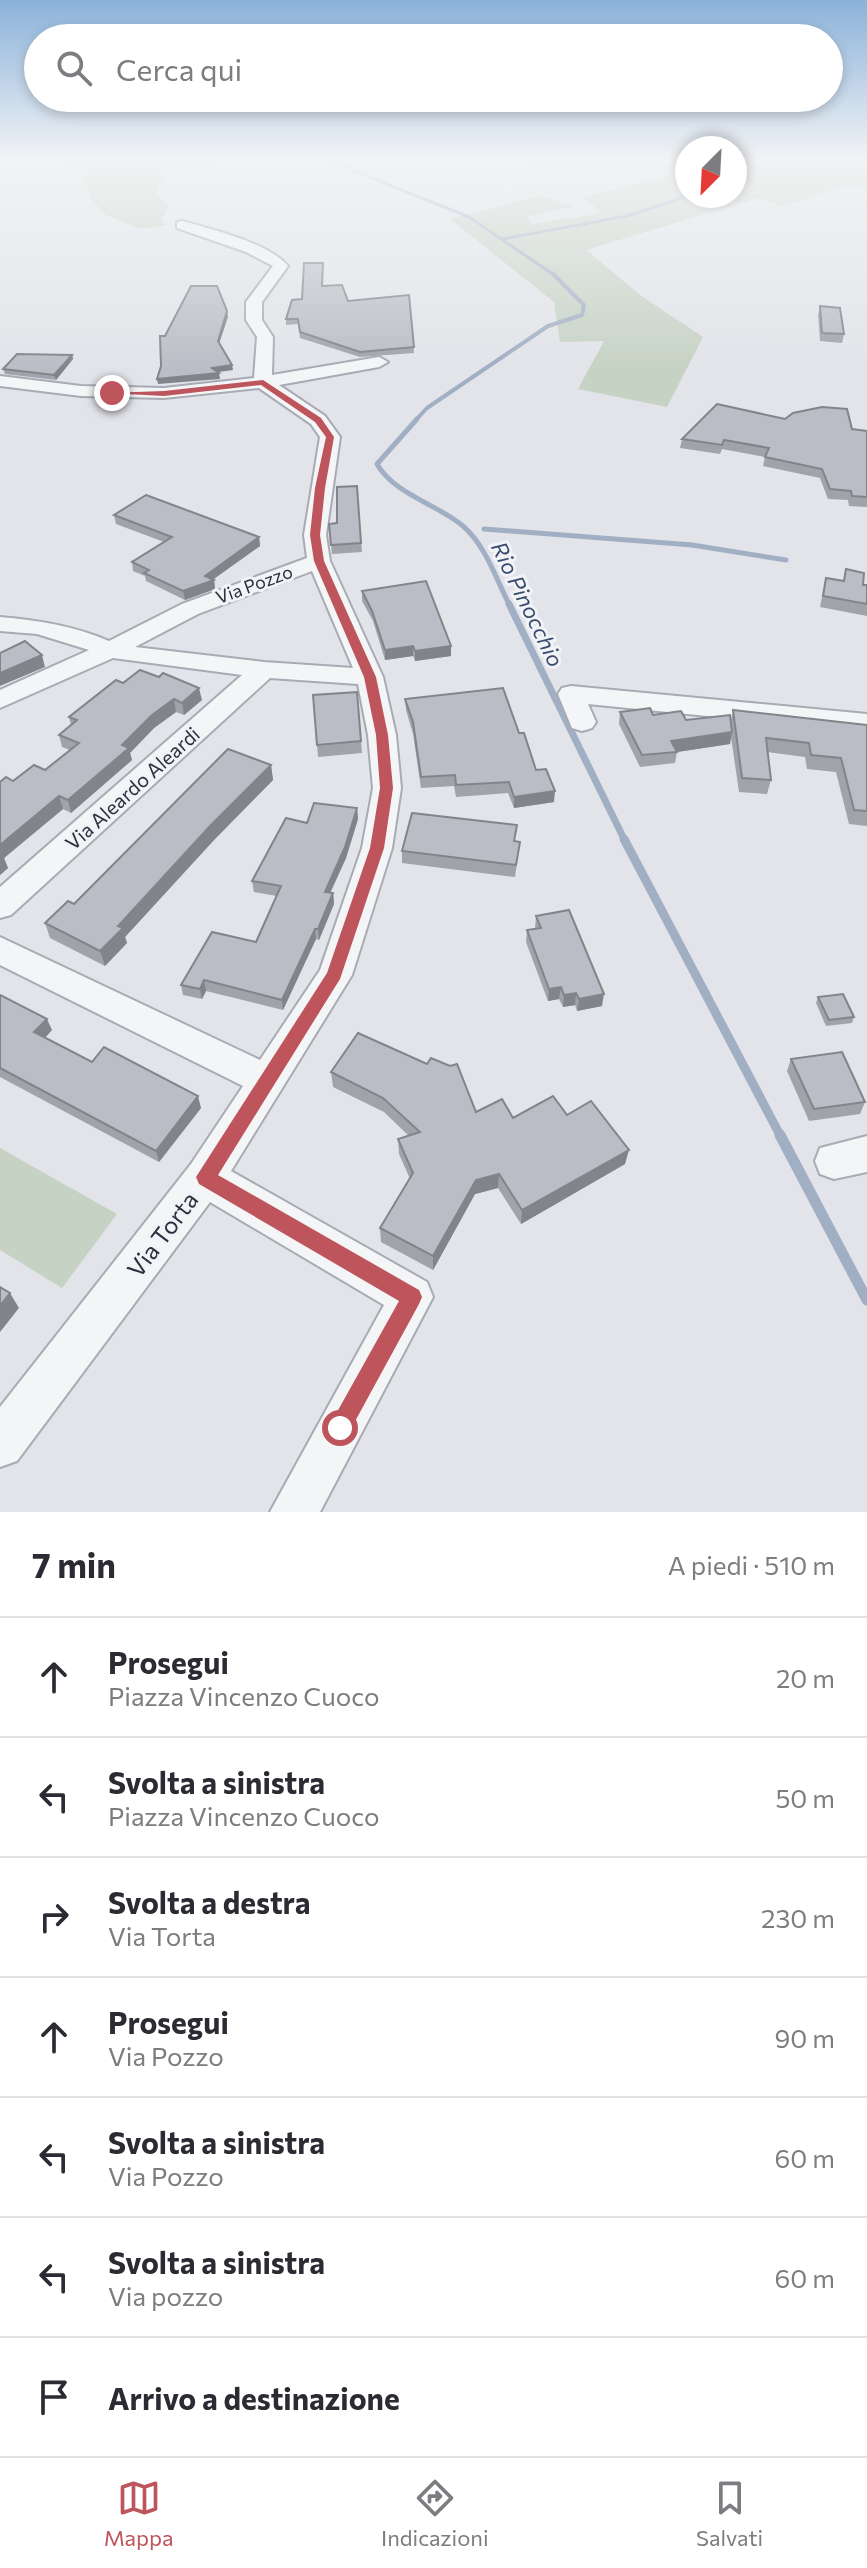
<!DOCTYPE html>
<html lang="it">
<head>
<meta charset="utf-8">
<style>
	body { margin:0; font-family:Commissioner,sans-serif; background:#f2f2f3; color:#2b2b33 }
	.compass { position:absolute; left:675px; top:136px; width:72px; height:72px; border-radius:50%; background:#fff; box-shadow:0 4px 12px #0003; rotate:204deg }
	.stop { position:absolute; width:24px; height:24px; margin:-18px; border:6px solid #bf555c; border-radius:50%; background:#fff }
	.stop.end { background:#bf555c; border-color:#fff; box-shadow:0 2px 8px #0008 }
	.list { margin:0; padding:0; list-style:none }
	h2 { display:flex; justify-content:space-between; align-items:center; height:104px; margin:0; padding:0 32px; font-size:34px }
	h2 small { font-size:26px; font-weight:400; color:#7c7c81 }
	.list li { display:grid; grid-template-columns:52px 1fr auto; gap:24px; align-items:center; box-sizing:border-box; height:120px; padding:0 32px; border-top:2px solid #e1e1e2 }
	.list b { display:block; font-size:30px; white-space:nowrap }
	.list p { margin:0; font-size:26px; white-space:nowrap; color:#7c7c81 }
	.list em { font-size:26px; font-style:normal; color:#7c7c81 }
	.icon { flex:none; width:44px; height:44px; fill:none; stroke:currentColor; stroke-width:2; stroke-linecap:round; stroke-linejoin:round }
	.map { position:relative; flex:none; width:867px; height:1512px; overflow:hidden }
	.search { position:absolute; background:#fff; box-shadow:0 4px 12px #0003; left:24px; right:24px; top:24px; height:88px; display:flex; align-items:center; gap:20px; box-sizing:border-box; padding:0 28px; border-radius:44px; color:#7c7c81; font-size:30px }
	.sheet { height:944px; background:#fff }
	nav { display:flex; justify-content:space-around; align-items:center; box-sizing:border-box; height:112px; border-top:2px solid #e1e1e2; background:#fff; font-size:22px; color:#7c7c81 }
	nav a { display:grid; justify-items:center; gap:4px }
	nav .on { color:#bf555c }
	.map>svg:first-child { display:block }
	.green { fill:#c6d2c4 }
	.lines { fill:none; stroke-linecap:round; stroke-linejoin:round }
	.stream-far5 { stroke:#a1afc4; stroke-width:3 }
	.stream-far4 { stroke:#a1afc4; stroke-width:4 }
	.stream-far3 { stroke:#a1afc4; stroke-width:5 }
	.stream-far2 { stroke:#a1afc4; stroke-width:7 }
	.stream-far1 { stroke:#a1afc4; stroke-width:9 }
	.stream { stroke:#a1afc4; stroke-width:11 }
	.minor-casing { stroke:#a8abb3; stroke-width:4 }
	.minor { fill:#f4f5f7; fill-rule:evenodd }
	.wall { fill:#a0a3a9 }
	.shaded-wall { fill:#82848a }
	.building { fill:#babdc5; stroke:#82848a; stroke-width:2 }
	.route { fill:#bf555c }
	.labels { text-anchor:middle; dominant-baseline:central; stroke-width:6; stroke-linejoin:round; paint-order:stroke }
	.far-street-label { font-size:18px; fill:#2c313f; stroke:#f1f3f6 }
	.street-label { font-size:20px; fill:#2c313f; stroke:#f1f3f6 }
	.water-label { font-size:22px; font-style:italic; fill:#3a4d6e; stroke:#f1f3f6 }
	.near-street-label { font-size:24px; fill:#2c313f; stroke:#f1f3f6 }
</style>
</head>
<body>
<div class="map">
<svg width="867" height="1512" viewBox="0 0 867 1512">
	<rect width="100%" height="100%" fill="#e2e4e9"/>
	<g class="green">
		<path d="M61 159H142L154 163 208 159 217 168 165 174 156 194 169 206 161 219 166 225 140 229 104 214 91 198 81 172Z"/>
		<path d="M478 159H687V196H735V159H867V189L846 185 782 206 758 198 586 250 643 297 703 337 667 407 578 389 604 341 560 342 554 302 450 219 541 195 573 207 528 216 531 224 603 213 582 197 680 173 657 165 594 170Z"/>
		<path d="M0 1148 117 1214 62 1288 0 1250Z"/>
	</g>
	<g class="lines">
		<g class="stream-far5">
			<path d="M325 159 469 217 554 275"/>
			<path d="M735 176 769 159"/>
			<path d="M503 239 627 216 687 196"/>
		</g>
		<path class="stream-far4" d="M415 421 427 408 548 326 582 315 584 305 552 273"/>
		<g class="stream-far3">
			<path d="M417 419 377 464C394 494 437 504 463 526 486 546 496 579 510 606"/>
			<path d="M484 529 692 545 786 560"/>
		</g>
		<path class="stream-far2" d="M509 604 625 841"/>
		<path class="stream-far1" d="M624 839 781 1137"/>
		<path class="stream" d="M780 1135 867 1300"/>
		<g class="minor-casing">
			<g id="minor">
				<path d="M182 221C211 229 269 243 288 266L262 302V320L273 337 272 375 379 357 388 362 379 367 279 385 325 416 340 437 326 535 330 561 383 677 396 735 401 788 392 848 352 975 231 1171 427 1282 433 1297 320 1512H270L384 1305 210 1202 17 1461 0 1467V1407L191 1164 243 1086 0 965V937L260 1060 320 970 362 848 373 788 368 735 358 684 270 678 11 915 0 918V887L242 675 113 658 0 708V690L89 650 37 634 0 631V617C38 620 74 626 109 641L182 604 307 558 304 535 320 437 311 424 259 388 164 398 81 396 0 386V376L81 386 164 388 254 378 257 337 246 320V302L273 266 246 252 177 228V222ZM312 571 353 668 264 662 135 647 198 614Z"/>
				<path d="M571 686 867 714V732L588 704 596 722 592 728 582 731 572 728 558 694 562 688Z"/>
				<path d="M867 1136V1172L834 1179 820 1174 815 1161 820 1148Z"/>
			</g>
		</g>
		<use href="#minor" class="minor"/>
	</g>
	<g class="wall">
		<path d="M323 286 348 301 409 295 414 353 360 357 300 338 298 324 286 325V319L302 299Z"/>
		<path d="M820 306 844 334 842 343 820 341 818 315Z"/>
		<path d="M72 355 73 359 56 380 5 374 3 369Z"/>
		<path d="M785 419 867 431V507L849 506 848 500 828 499 820 478 763 466 765 457 722 449 720 454 680 448 682 439Z"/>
		<path d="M357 486 362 552 332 554 329 524 337 523Z"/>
		<path d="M114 515 259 537 260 546 214 579 215 589 185 600 146 581 145 576 133 571 132 562 164 542 116 524Z"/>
		<path d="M846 569 863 585H867V616L820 607 826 578 843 581Z"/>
		<path d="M362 591 451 656 415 661 413 656 385 660 373 621 362 601Z"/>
		<path d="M123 683 202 700 184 715 176 712 154 728 130 753 132 760 71 813 63 809 4 858 8 868 0 875V782L13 781 45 770 70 750 62 747 59 735 71 725 69 717Z"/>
		<path d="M357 692 362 753 318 757 313 695Z"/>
		<path d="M405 699 519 733 536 770 554 802 514 808 508 793 456 797 454 786 421 788 413 734 406 710Z"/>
		<path d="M733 710 867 725V826L849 824 836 772 807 769 805 757 767 752 771 780 767 794 739 792 731 737 730 744 677 752 675 763 640 767 619 724 620 712 653 715 686 720H731Z"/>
		<path d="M271 765 273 780 214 840 125 937 127 943 105 966 50 938 45 923Z"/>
		<path d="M357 808 358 819 346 858 330 893H333L334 904 319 940 316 939 283 1010 206 991 202 999 183 995 181 985 256 942 277 896 254 892 252 881 307 823Z"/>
		<path d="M515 841 520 842 515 877 402 863V851Z"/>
		<path d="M536 916 602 1006 577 1011 575 1005 563 1007 559 999 548 1001 526 942 527 930 535 929Z"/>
		<path d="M0 995 52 1030 45 1038 92 1062 201 1108 159 1162 0 1077Z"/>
		<path d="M818 997 854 1017 852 1023 826 1026 816 1003Z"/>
		<path d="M791 1059 865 1102 860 1114 809 1121 787 1071Z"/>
		<path d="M331 1072 476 1112 513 1118 567 1115 625 1164 521 1224 498 1188 475 1194 433 1270 381 1242 380 1228 410 1179 399 1154 398 1139 409 1136 384 1112 333 1087Z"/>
	</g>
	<g class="shaded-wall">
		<path d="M227 311 228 317 218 347V341Z"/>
		<path d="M72 355 73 359 56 380 54 375Z"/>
		<path d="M232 365 233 370 212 373V368Z"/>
		<path d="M219 373 220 379 158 384 157 379Z"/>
		<path d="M259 537 260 546 212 580H214L215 589 185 600 183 591Z"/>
		<path d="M413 646V656L385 660V650Z"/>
		<path d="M451 646V656L415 661V651Z"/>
		<path d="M42 655 45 667 0 686V673Z"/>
		<path d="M199 688 202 700 184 715 182 703Z"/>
		<path d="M174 699 176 712 154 728 130 753 132 760 71 813 68 800 152 715Z"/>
		<path d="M732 732 730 744 677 752 671 741Z"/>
		<path d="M271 765 273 780 214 840 125 937 127 943 105 966 100 951 118 926 211 825Z"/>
		<path d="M555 791 554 802 514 808V797Z"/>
		<path d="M59 796 63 809 4 858 8 868 0 875V845Z"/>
		<path d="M357 808 358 819 346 858 326 902 325 892Z"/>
		<path d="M333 893 334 904 319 940 318 929Z"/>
		<path d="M315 929 316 939 283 1010 282 1000Z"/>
		<path d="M204 980 206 991 202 999 200 989Z"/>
		<path d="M561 987 559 999 548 1001 549 989Z"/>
		<path d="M576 993 575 1005 563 1007 564 995Z"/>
		<path d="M604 994 602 1006 577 1011 579 999Z"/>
		<path d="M47 1019 52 1030 39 1044 34 1032Z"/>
		<path d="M198 1096 201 1108 159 1162 156 1151Z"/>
		<path d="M629 1150 625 1164 521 1224 522 1210Z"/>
		<path d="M499 1174 498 1188 475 1194 433 1270V1256L476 1180Z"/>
		<path d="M10 1293 19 1308 0 1332V1306Z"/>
	</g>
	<g class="building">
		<path d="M304 263H323L322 286 342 285 348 301 409 295 414 347 360 352 300 332 298 319H286L292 300 302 299Z"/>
		<path d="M191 286H217L227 311 218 341 232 365 212 368 219 373 157 379 161 366 160 336H165Z"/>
		<path d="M820 306 840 308 844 334 822 333Z"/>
		<path d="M17 354 72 355 54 375 3 369Z"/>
		<path d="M717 404 785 419 793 413 822 407 847 409 852 429 867 431V497L852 496 851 491 830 489 822 469 765 457 769 448 724 440 722 445 682 439Z"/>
		<path d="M357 486 361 543 331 545 329 524 337 523V487Z"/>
		<path d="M146 495 259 537 205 576 214 580 183 591 144 573 149 570 132 562 172 537 114 515Z"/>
		<path d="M846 569 864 573 863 585H867V604L823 596 826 578 844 581Z"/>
		<path d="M426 581 451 646 415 651 413 646 385 650 372 611 362 591Z"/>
		<path d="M25 641 42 655 0 673V653Z"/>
		<path d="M140 670 159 677 163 673 199 688 182 703 174 699 152 715 122 745 129 748 68 800 59 796 0 845V782L6 777 13 781 34 765 45 770 79 743 59 735 77 720 69 717 116 680 123 683Z"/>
		<path d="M503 688 519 733H524L536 770 546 769 555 791 514 797 509 782 456 785 455 775 421 777 413 722 405 699Z"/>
		<path d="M357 692 361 741 317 745 313 695Z"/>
		<path d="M650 708 653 715 681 711 686 720 730 715 732 732 671 741 677 752 642 755 620 712Z"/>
		<path d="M733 710 867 725V811L854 810 841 758 811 755 809 743 766 738 771 780 742 778Z"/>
		<path d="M228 749 271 765 211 825 118 926 123 928 100 951 45 923 68 901 74 904Z"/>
		<path d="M314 803 357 808 345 847 325 892 333 893 318 929H315L282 1000 204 980 200 989 181 985 212 932 256 942 281 886 252 881 286 818 307 823Z"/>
		<path d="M412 813 517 825 514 841 520 842 516 865 402 851Z"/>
		<path d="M569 910 604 994 579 999 576 993 564 995 561 987 549 989 527 930 541 928 536 916Z"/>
		<path d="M843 994 854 1017 829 1020 818 997Z"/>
		<path d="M0 995 47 1019 34 1032 92 1062 104 1047 198 1096 156 1151 0 1068Z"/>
		<path d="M358 1033 427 1064 431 1058 450 1066 457 1064 476 1112 502 1099 513 1118 553 1096 567 1115 591 1101 629 1150 522 1210 499 1174 476 1180 433 1256 380 1228 413 1173 398 1139 420 1132 383 1098 331 1072Z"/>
		<path d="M842 1052 865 1102 814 1109 791 1059Z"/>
		<path d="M0 1287 10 1293 0 1306Z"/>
	</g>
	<linearGradient id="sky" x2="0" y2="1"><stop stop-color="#8bb2da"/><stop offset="0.43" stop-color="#f2f3f5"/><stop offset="1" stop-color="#f2f3f5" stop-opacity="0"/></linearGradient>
	<rect width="867" height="370" fill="url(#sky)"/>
	<path class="route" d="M263 380 321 418 334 437 325 488 320 535 324 561 376 677 388 735 393 788 384 848 340 979 218 1175 419 1290 422 1297 419 1304 347 1436 340 1439 332 1436 329 1428 332 1421 399 1301 199 1184 196 1177 327 973 370 848 380 788 376 735 364 677 314 561 310 535 315 488 326 437 315 422 261 385 164 396 108 393 164 391Z"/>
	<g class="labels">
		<g class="far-street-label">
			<text transform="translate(254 584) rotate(-20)">Via Pozzo</text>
		</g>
		<g class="street-label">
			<text transform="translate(132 788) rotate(-42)">Via Aleardo Aleardi</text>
		</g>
		<g class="water-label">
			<text transform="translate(528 604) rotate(64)">Rio Pinocchio</text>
		</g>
		<g class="near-street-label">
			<text transform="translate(162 1234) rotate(-53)">Via Torta</text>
		</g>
	</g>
</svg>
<svg class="compass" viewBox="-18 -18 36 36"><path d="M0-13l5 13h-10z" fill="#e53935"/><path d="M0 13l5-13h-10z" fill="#7c7c81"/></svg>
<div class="stop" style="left:340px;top:1428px"></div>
<div class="stop end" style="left:112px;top:393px"></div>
<div class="search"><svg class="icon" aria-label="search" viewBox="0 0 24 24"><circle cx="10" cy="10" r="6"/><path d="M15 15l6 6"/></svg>Cerca qui</div>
</div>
<section class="sheet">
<h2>7 min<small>A piedi · 510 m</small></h2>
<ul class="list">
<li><svg class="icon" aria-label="ahead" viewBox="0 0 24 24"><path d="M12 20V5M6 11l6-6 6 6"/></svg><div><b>Prosegui</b><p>Piazza Vincenzo Cuoco</p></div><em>20 m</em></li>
<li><svg class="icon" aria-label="left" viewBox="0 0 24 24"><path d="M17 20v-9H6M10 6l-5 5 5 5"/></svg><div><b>Svolta a sinistra</b><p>Piazza Vincenzo Cuoco</p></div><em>50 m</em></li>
<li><svg class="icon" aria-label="right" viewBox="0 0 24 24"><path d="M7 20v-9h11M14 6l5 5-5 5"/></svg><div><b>Svolta a destra</b><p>Via Torta</p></div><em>230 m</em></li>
<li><svg class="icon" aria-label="ahead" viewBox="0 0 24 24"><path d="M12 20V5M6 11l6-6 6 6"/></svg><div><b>Prosegui</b><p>Via Pozzo</p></div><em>90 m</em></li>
<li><svg class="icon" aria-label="left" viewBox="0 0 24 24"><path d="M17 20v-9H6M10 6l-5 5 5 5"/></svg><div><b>Svolta a sinistra</b><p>Via Pozzo</p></div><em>60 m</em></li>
<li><svg class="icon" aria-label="left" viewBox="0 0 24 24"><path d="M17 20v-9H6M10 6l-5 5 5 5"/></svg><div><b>Svolta a sinistra</b><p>Via pozzo</p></div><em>60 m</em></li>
<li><svg class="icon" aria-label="arrive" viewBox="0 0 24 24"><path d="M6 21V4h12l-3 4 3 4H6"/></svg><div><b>Arrivo a destinazione</b></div></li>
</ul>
</section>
<nav>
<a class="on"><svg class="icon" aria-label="map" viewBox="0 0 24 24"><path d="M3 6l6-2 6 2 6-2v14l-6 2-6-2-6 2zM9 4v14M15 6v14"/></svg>Mappa</a>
<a><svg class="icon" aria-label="directions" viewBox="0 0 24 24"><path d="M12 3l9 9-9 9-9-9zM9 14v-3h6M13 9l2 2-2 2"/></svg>Indicazioni</a>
<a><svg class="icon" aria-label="saved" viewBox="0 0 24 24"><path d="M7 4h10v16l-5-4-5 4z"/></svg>Salvati</a>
</nav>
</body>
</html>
